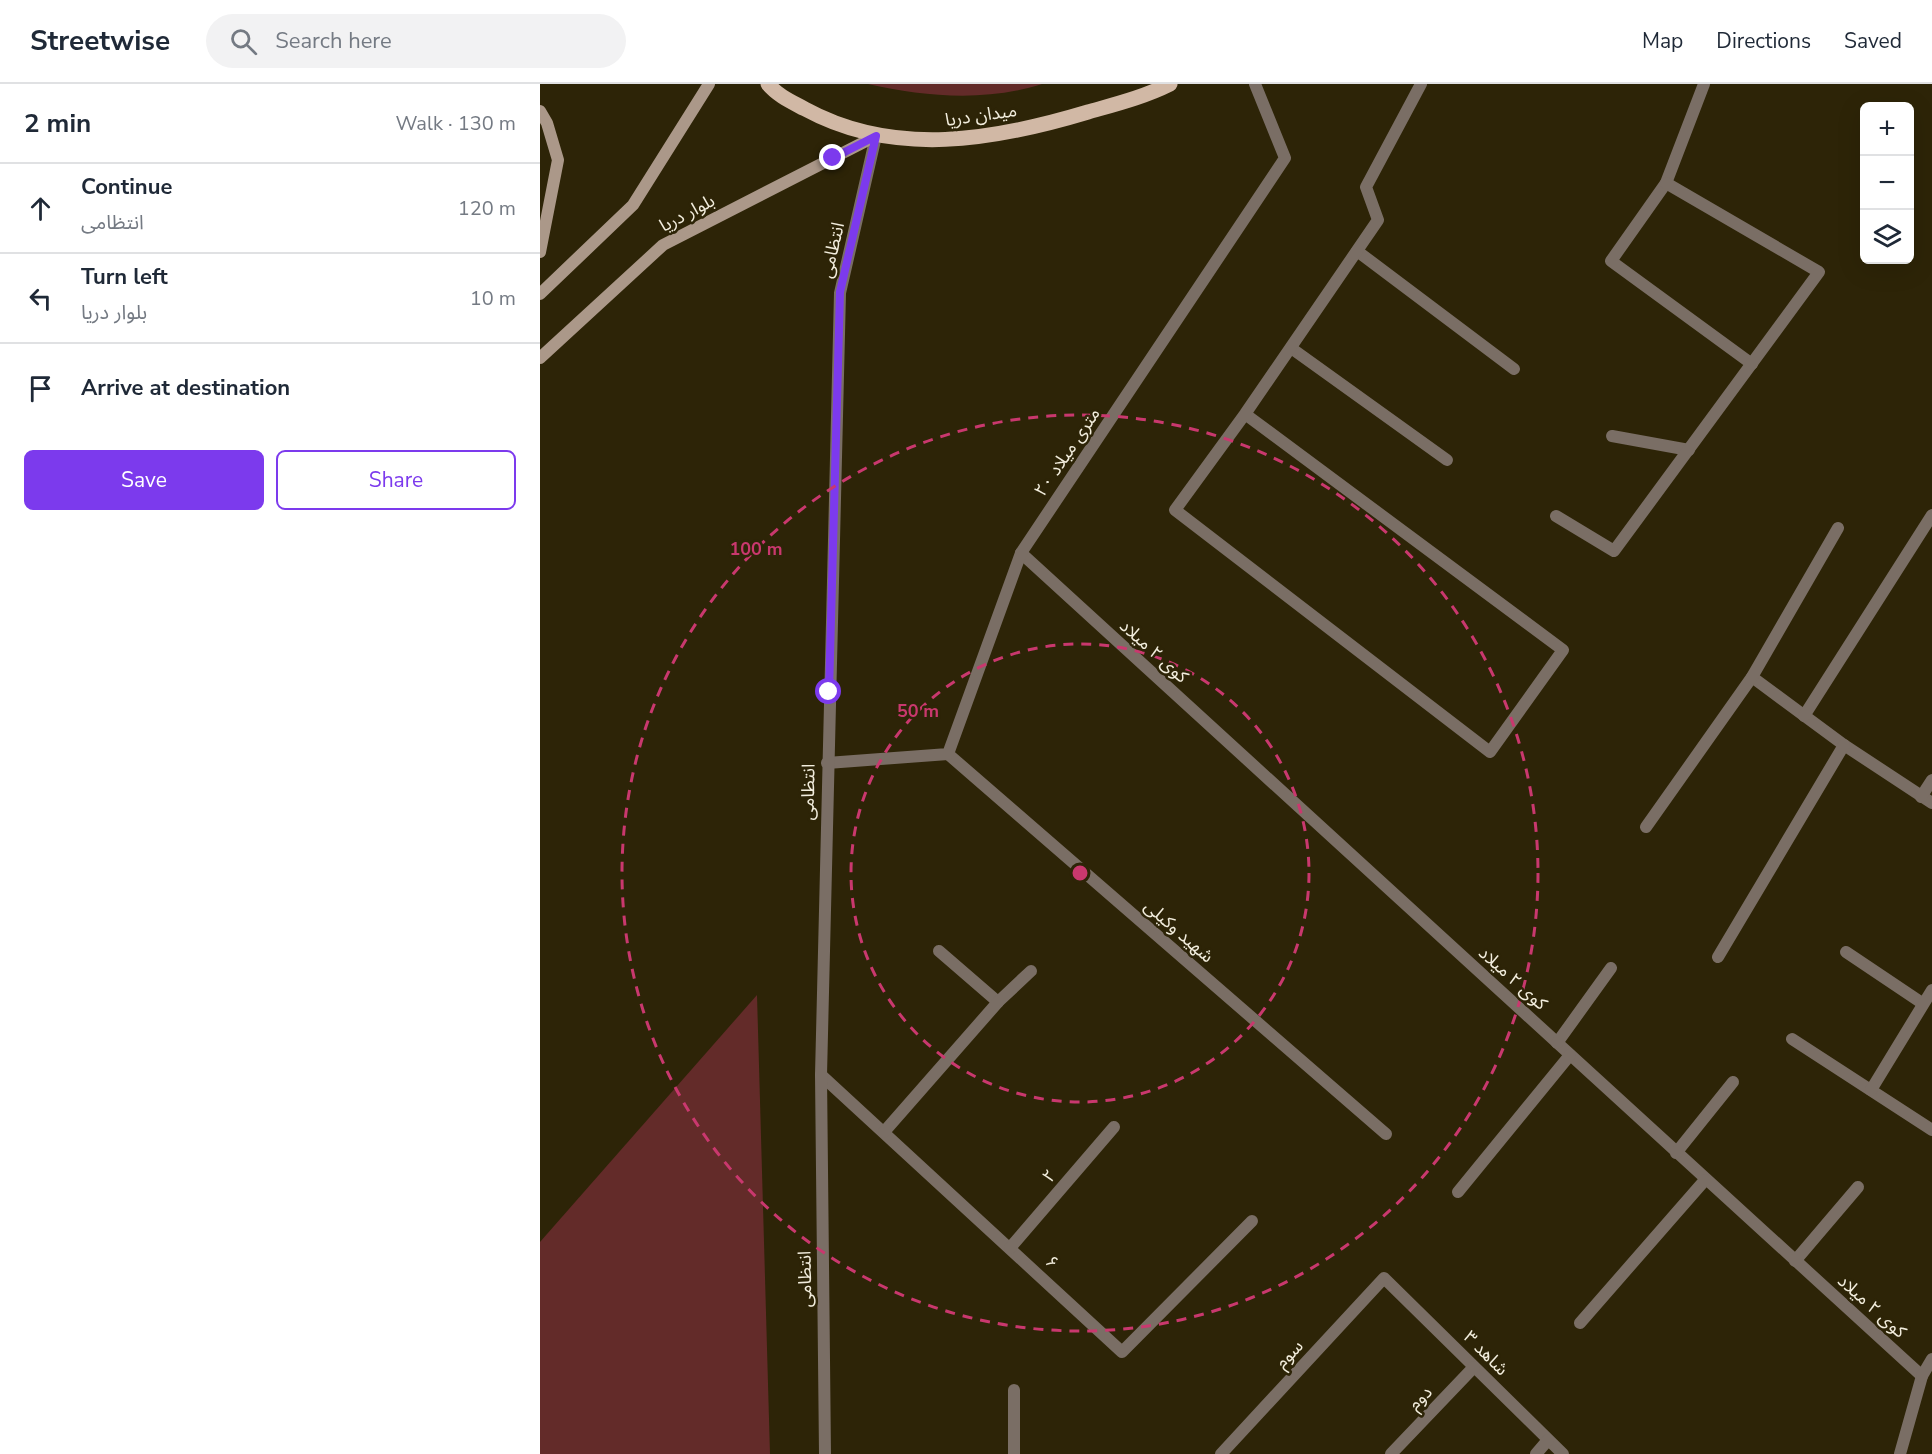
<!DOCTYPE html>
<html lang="en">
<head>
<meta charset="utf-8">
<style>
	body { margin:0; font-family:"Nunito Sans","Noto Sans Arabic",sans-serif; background:#f2f2f3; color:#1f2937 }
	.controls { position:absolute; right:18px; top:18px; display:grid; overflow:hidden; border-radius:9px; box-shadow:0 6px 24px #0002 }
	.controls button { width:54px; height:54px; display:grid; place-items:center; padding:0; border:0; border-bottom:2px solid #e0e1e3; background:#fff; color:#1f2937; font:30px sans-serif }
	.stop { position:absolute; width:18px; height:18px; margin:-14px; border:4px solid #7c3aed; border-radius:50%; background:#fff }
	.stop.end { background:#7c3aed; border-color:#fff; box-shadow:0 2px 6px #0008 }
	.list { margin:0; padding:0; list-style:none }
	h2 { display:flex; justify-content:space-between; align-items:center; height:78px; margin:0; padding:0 24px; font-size:26px }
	h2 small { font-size:20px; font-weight:400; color:#747a83 }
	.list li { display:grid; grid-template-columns:39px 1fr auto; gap:18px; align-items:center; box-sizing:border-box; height:90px; padding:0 24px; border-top:2px solid #e0e1e3 }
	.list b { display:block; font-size:22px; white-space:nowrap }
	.list p { margin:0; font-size:20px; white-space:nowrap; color:#747a83 }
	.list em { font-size:20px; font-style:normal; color:#747a83 }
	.actions { display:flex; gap:12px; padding:18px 24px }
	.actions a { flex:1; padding:14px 0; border:2px solid #7c3aed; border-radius:9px; text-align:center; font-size:21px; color:#7c3aed }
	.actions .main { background:#7c3aed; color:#fff }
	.icon { flex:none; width:33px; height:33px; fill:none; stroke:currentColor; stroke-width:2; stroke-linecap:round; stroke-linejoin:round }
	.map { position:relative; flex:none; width:1392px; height:1370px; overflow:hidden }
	header { display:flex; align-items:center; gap:36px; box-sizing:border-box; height:84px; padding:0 30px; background:#fff; border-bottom:2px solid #e0e1e3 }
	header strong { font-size:28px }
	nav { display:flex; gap:33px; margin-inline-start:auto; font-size:21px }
	.search { width:420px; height:54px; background:#f2f2f3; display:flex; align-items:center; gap:15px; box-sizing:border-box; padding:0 21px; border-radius:33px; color:#747a83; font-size:22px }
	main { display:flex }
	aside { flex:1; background:#fff }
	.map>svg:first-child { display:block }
	.green { fill:#632b29 }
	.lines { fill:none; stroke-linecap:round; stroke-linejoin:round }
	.minor { stroke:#7a6e65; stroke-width:12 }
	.secondary { stroke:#ab9889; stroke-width:12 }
	.primary { stroke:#d1b8a5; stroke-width:15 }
	.route { stroke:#7c3aed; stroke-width:8 }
	.ring { fill:none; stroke:#c9386e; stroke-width:3; stroke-dasharray:10 8 }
	.labels { text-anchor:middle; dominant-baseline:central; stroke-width:5; stroke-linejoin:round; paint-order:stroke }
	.street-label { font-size:18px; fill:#f2eddd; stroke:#2d2407 }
	.centre { fill:#c9386e; stroke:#2d2407; stroke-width:3 }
	.ring-label { font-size:18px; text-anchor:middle; font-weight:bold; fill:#c9386e; stroke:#2d2407; stroke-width:5; stroke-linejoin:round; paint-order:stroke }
</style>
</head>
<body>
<header>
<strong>Streetwise</strong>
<div class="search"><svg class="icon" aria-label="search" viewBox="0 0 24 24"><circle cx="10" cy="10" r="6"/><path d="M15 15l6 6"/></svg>Search here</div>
<nav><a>Map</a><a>Directions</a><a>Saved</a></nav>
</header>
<main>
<aside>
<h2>2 min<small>Walk · 130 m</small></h2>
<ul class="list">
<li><svg class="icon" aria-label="ahead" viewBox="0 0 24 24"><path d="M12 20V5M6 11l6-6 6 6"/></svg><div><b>Continue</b><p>انتظامی</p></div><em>120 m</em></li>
<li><svg class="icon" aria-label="left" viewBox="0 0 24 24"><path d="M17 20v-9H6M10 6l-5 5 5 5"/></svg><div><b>Turn left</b><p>بلوار دریا</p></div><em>10 m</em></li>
<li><svg class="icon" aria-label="arrive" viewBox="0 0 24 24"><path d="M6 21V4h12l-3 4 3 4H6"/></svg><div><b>Arrive at destination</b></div></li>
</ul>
<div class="actions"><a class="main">Save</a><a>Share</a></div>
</aside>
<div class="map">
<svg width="1392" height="1370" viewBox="0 0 1392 1370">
	<rect width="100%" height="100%" fill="#2d2407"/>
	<g class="green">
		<path d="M328 0H502C446 18 385 13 328 0Z"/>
		<path d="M217 911 230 1370H0V1158Z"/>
	</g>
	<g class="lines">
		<g class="minor">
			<path d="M1164 0 1126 99 1071 177 1212 280"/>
			<path d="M817 167 974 285"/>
			<path d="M751 264 907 376"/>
			<path d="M705 330 1023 566 950 668 635 426 705 330 838 136 826 103 881 0"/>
			<path d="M1072 352 1149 366"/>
			<path d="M1016 432 1074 467 1279 188 1126 99"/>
			<path d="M481 469 1382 1292 1360 1370"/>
			<path d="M1212 593 1304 661 1392 719"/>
			<path d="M1264 632 1392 431"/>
			<path d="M408 670 846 1050"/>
			<path d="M287 679 408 670 481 469 745 74 715 0"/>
			<path d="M1381 713 1392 696"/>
			<path d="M1106 743 1212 593 1298 444"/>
			<path d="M399 867 458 918"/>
			<path d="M1306 868 1382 919"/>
			<path d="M1178 873 1304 661"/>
			<path d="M1252 955 1392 1046"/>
			<path d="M1017 959 1071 884"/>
			<path d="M281 991 582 1268 712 1137"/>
			<path d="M1331 1006 1392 906"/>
			<path d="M344 1048 458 918 491 887"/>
			<path d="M1136 1069 1193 998"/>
			<path d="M918 1108 1030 971"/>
			<path d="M470 1164 574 1043"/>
			<path d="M1255 1177 1318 1103"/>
			<path d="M1040 1239 1165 1096"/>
			<path d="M1382 1292 1392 1275"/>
			<path d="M285 1370 281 991 300 209 336 52"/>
			<path d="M474 1370V1306"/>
			<path d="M681 1370 844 1194 1023 1370"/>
			<path d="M851 1370 934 1283"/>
			<path d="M996 1370 1008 1356"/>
		</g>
		<g class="secondary">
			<path d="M0 27 7 39 18 76 0 168"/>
			<path d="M0 210 93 121 169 0"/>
			<path d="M0 274 123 161 336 52"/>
		</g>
		<path class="primary" d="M228 0C238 12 252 18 265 25 355 74 455 56 548 28 576 20 604 13 630 0"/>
	</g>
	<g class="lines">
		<path class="route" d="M289 608 300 208 336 52 293 74"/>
	</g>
	<g class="ring">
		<circle cx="540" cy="789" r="229"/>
		<circle cx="540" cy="789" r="458"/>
	</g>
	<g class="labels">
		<g class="street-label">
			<text transform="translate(441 31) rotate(-8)">میدان دریا</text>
			<text transform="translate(147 129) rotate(-28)">بلوار دریا</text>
			<text transform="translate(292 166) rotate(-77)">انتظامی</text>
			<text transform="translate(527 368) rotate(-56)">۲۰ متری میلاد</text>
			<text transform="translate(614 567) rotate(42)">کوی ۲ میلاد</text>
			<text transform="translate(268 708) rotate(-89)">انتظامی</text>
			<text transform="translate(639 847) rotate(41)">شهید وکیلی</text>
			<text transform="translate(973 894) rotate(42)">کوی ۲ میلاد</text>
			<text transform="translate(509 1092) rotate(-49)">۲</text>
			<text transform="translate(512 1178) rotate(43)">۶</text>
			<text transform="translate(265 1195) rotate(-91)">انتظامی</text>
			<text transform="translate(1332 1222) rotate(42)">کوی ۲ میلاد</text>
			<text transform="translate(946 1269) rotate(45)">شاهد ۳</text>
			<text transform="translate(749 1270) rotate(-47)">سوم</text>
			<text transform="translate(880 1314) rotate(-46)">دوم</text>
		</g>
	</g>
	<circle cx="540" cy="789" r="9" class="centre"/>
	<g class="ring-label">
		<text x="216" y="471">100 m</text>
		<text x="378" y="633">50 m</text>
	</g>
</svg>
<div class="controls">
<button>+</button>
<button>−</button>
<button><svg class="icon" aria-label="layers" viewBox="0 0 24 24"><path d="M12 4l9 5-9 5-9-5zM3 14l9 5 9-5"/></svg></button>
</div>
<div class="stop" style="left:289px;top:608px"></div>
<div class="stop end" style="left:293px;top:74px"></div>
</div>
</main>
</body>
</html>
